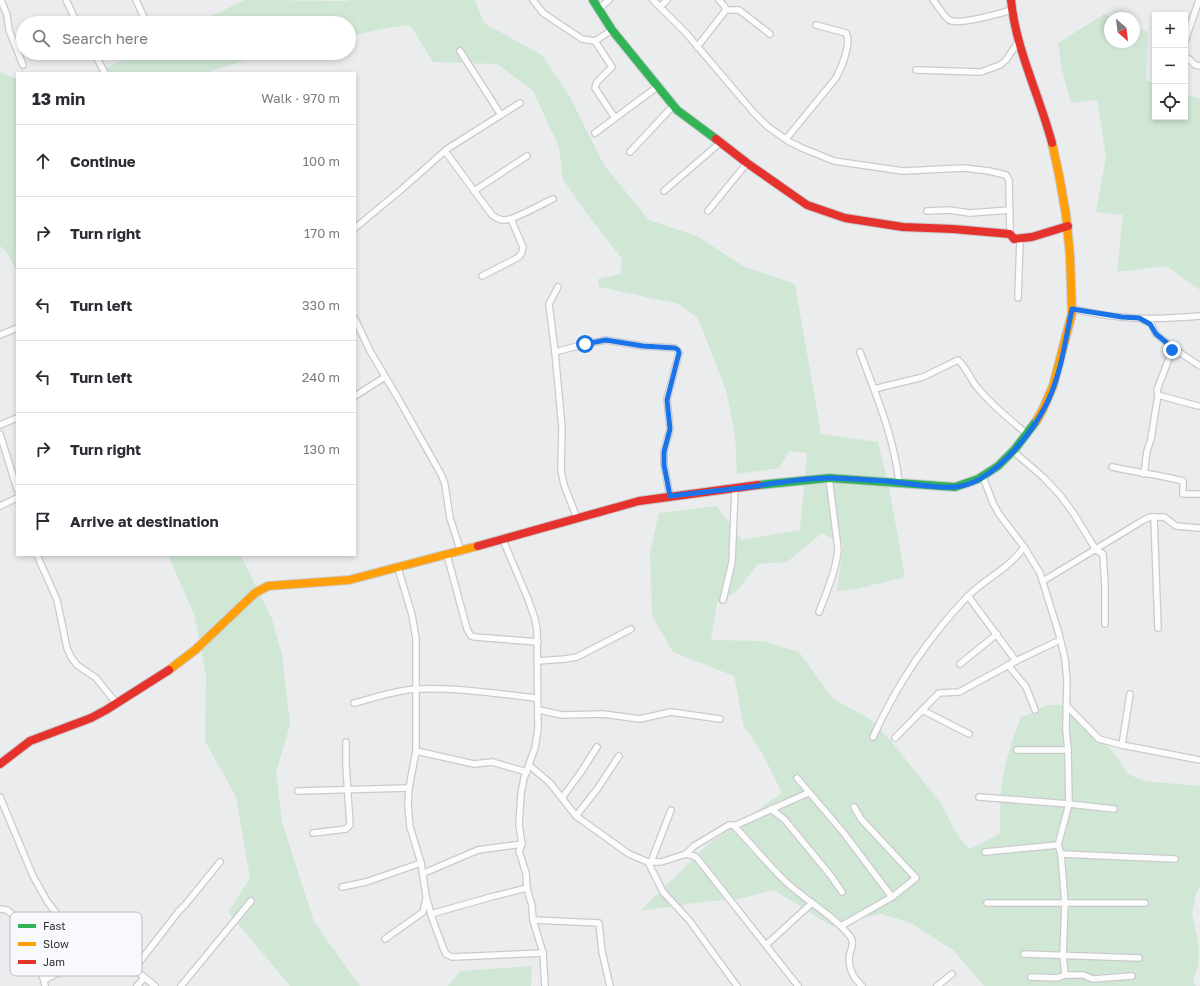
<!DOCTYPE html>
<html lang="en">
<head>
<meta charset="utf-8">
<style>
	body { margin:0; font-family:"Golos Text",sans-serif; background:#f2f2f3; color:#2b2b33 }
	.controls { position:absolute; right:12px; top:12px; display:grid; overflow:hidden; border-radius:0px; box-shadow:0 2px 6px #0003 }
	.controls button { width:36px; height:36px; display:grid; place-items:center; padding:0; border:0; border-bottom:1px solid #e1e1e2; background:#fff; color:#2b2b33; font:20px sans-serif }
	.compass { position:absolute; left:1104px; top:12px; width:36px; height:36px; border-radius:50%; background:#fff; box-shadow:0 2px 6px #0003; rotate:152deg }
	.stop { position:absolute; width:12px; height:12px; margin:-9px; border:3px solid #1a73e8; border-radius:50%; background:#fff }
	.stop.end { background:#1a73e8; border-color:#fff; box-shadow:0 1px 4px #0008 }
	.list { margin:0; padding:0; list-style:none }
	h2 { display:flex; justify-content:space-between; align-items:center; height:52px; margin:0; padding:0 16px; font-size:17px }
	h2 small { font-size:13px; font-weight:400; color:#7c7c81 }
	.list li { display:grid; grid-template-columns:26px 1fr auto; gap:12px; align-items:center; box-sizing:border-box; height:72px; padding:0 16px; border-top:1px solid #e1e1e2 }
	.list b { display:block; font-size:15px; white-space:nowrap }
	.list em { font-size:13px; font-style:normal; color:#7c7c81 }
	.icon { flex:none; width:22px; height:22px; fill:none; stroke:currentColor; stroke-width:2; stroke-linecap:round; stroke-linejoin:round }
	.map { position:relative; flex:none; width:1200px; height:986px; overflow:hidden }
	.search { position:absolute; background:#fff; box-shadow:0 2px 6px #0003; left:16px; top:16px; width:340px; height:44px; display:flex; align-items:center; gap:10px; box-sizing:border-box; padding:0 14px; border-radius:22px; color:#7c7c81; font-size:15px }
	.panel { position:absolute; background:#fff; box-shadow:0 2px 6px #0003; left:16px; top:72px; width:340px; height:484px; border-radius:0px }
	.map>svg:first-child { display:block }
	.green { fill:#d1e7d6 }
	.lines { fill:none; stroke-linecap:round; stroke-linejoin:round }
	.street-casing { stroke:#cacacc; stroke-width:8 }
	.fast-casing { stroke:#cacacc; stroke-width:10 }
	.slow-casing { stroke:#cacacc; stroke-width:10 }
	.jam-casing { stroke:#cacacc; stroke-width:10 }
	.street { stroke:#fcfcfc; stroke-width:5.5 }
	.fast { stroke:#30b455; stroke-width:8 }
	.slow { stroke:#ff9f0a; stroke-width:8 }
	.jam { stroke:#e5322d; stroke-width:8 }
	.route { stroke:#1a73e8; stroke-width:5 }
	.key { fill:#f8f9fd; stroke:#bcbcc0; stroke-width:1 }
	.key-label { font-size:11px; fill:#2f2f31 }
</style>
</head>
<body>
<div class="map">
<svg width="1200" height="986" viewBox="0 0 1200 986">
	<rect width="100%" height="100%" fill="#ebecee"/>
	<g class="green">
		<path d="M244 0 345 1 350 0H475L484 23 542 55 569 95 604 165 649 220 697 236 743 266 795 284 821 434 878 442 889 487 905 577 852 590 837 591 843 544 822 533 787 562 758 564 736 592 717 602 711 640 764 641 799 652 833 699 870 719 891 741 940 802 958 836 969 849 988 840 1000 833C1000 812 1000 791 1004 771 1008 753 1014 734 1021 717L1033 713 1046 705H1070L1115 754 1128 774 1144 781 1200 786V886L1196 894 1192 913 1199 945 1198 966 1193 981 1196 986H984L953 950 911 923 881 914 850 921 833 927 774 890 739 899 702 902 640 911 707 845 782 793 762 753 744 727 734 676 673 652 652 616 650 553 659 513 717 506 742 540 800 530 807 453 789 451 779 468 737 474 735 435 726 390 698 318 679 304 599 287 598 279 620 274 622 259 585 211 563 180 559 147 533 91 497 64 433 62 410 25 389 28 349 36V23H198Z"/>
		<path d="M1104 14 1115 18H1110V42H1134V26L1148 32 1146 80 1155 83V117H1185V94L1200 99V290L1167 266 1117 272 1123 215 1096 212 1106 157 1097 100 1071 103 1062 70 1058 43Z"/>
		<path d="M139 53H271L205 73H94Z"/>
		<path d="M0 72 17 79V271L5 250 0 246Z"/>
		<path d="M168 555H242V558L272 619 282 655 290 725 276 772 282 822 314 922 360 986H290L228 912 250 878 236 797 205 741 206 675 194 614Z"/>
		<path d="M532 966 531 986H448L460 971Z"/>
	</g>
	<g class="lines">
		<g class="street-casing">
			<g id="street">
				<path d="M1 0 7 15 9 30 23 65"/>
				<path d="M66 0 77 23"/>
				<path d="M136 0 146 22"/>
				<path d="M533 0 543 13 582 39 595 41 612 30"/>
				<path d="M653 0 686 33 754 113 767 126 788 141 802 148 834 161 903 171 964 168 989 171 1006 175 1009 180 1010 234"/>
				<path d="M933 0C938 6 943 15 949 20 959 26 1000 13 1012 10"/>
				<path d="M660 7 667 0"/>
				<path d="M598 9 609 0"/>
				<path d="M726 10H739L770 34"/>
				<path d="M595 41 612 67 597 82 595 88 615 118"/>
				<path d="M1185 41 1199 0"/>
				<path d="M697 47 726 10 725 7 719 0"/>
				<path d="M460 51 501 115"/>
				<path d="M94 53 105 73"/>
				<path d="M1185 59H1189L1195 65 1200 66"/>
				<path d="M916 70 981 72 1000 65 1006 60 1018 42"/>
				<path d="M595 133 657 87"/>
				<path d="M786 139 836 78C841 69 852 43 846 33L816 25"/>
				<path d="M445 151 492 215C496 218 499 220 504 220 515 220 541 204 553 199"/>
				<path d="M630 152 673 106"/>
				<path d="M474 191 527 156"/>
				<path d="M664 191 721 142"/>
				<path d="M708 211 747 163"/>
				<path d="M927 211 949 210 970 213 1010 210"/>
				<path d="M355 228 402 189 447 149 520 103"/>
				<path d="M482 276 519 257 522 252 523 247 511 219"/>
				<path d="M558 287 549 304 555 352 562 428 561 470 564 485 577 518"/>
				<path d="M1018 298 1020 239"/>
				<path d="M1072 309C1089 312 1105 316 1122 317 1148 320 1174 318 1200 316"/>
				<path d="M355 319 370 351 398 398 442 476 445 485 450 518 461 552"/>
				<path d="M1141 319 1151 324 1156 334 1173 348 1200 366"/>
				<path d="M0 335 17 328"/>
				<path d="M555 352 585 344 606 340 643 346 675 348 677 350 679 353 667 399 670 429 664 452V465L670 496"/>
				<path d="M860 352C876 395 894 437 899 482"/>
				<path d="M874 389 923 377 958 360C966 367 970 378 976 386 991 404 1009 419 1027 434"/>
				<path d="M1158 395 1198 406"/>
				<path d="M355 396 385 377"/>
				<path d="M0 425 17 418"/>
				<path d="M0 434 17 489"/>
				<path d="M1013 451 1043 477 1060 495 1074 514 1096 550 1103 554 1105 586V624"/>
				<path d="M1112 467C1135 472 1160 475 1183 481V494H1200"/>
				<path d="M1144 474 1147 451 1151 439 1158 395 1157 390 1173 348"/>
				<path d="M983 477 993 503 999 514 1024 547 1040 573 1059 634 1065 659 1067 680 1066 730 1068 750 1069 804 1058 845 1061 854 1065 903 1063 955 1065 975"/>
				<path d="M0 506 17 498"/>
				<path d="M1154 517 1158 628"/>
				<path d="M503 540 528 599 535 619 537 630 538 729 535 748 524 778 521 794 519 825 522 844 519 851 526 873 527 888 532 906 533 920 543 953 545 986"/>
				<path d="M37 555 57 600 67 648 71 657 77 665 96 678 117 704"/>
				<path d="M447 555 467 629 471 636 475 637 538 642"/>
				<path d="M398 568 412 615 416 639V751L409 788 408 806 410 827 421 863 426 896 432 918 444 950 446 954 452 957 543 953"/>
				<path d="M1043 581 1142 521 1150 517H1164L1176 526 1200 528"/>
				<path d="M968 596 1016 661"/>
				<path d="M723 600 732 562 735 489"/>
				<path d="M819 612C827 591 836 571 838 549L829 478"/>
				<path d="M537 661 565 659 577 657 631 629"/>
				<path d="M960 664 997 634"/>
				<path d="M1008 665 1026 687 1035 710"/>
				<path d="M354 703C374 698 396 690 417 689 457 687 497 694 537 698"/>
				<path d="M1066 705 1099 739 1122 745 1200 760"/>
				<path d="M539 710 562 715 603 714 640 719 671 712 720 719"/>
				<path d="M922 710 969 734"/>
				<path d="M873 737C897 684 927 639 967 597 985 578 1008 570 1024 547"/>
				<path d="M895 738 939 693 959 692 1016 661 1060 640"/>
				<path d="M1122 745 1130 694"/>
				<path d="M1017 750H1068"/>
				<path d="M416 751 474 764 492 762 527 772"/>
				<path d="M529 765 550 783 576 816 629 854 648 862H661L686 854 694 856 697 858 798 986"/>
				<path d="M797 778 843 832 892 897"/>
				<path d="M298 791 409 788"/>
				<path d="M0 797 33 876 47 901 56 913 70 926 134 969 155 986"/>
				<path d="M979 797 1069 804 1114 809"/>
				<path d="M562 798 581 772 597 747"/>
				<path d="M771 809 785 820 831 876 842 892"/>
				<path d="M576 816 598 788 619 756"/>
				<path d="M734 826 808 793"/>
				<path d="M313 833 346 829 350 825 346 765V742"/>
				<path d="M985 852 1058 845"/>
				<path d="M686 854 694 846 729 825H733C751 843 767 864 785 881 806 901 832 914 850 936 856 944 849 951 849 959 849 971 854 979 862 986"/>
				<path d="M1061 854 1175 859"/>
				<path d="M648 862 663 892 689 920 737 986"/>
				<path d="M651 862 671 810"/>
				<path d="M424 873 478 850 522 844"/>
				<path d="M342 887 366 882 421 863"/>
				<path d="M987 903H1145"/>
				<path d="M0 909 7 910 12 914 44 980 45 986"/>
				<path d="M431 914 491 897 527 888"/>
				<path d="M533 920 599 923 602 952 610 986"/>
				<path d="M841 926 892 897 916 878 861 819 854 807"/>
				<path d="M385 939 423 912 426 899"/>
				<path d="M766 945 812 903"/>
				<path d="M1024 954 1139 958"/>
				<path d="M134 969 179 911 185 905 220 862"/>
				<path d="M1031 977 1057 978 1065 975H1083L1093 979 1132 976"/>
				<path d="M44 980 76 964 98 945"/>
				<path d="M137 986 144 978"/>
				<path d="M181 986 251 901"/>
				<path d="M937 986 952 974"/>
			</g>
		</g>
		<g class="fast-casing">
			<g id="fast">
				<path d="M593 0 612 30 677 110 716 139"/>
				<path d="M758 485 829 478 955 487 978 479 998 466 1015 449 1037 420"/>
			</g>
		</g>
		<g class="slow-casing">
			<g id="slow">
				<path d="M1037 420 1043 409 1053 386 1072 313 1070 256 1066 215 1059 175 1052 143"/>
				<path d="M169 670 195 650 255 593 268 586 349 580 478 546"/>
			</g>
		</g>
		<g class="jam-casing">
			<g id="jam">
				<path d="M1011 0C1016 50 1039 94 1052 143"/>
				<path d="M716 139 747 163 807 205 845 218 903 227 953 229 1010 234 1014 239 1032 237 1068 226"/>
				<path d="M478 546 639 501 758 485"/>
				<path d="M0 764 30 741 91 718 106 710 169 670"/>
			</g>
		</g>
		<use href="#street" class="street"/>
		<use href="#fast" class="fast"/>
		<use href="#slow" class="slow"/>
		<use href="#jam" class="jam"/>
	</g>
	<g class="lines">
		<path class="route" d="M585 344 606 340 643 346 675 348 678 350 679 353 667 400 670 429 664 452V465L670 496C696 493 723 490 749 487 775 483 803 478 830 478 854 479 879 480 903 483 919 485 937 488 954 487 993 485 1037 429 1051 394 1062 367 1066 337 1072 309L1122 317 1139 318 1150 324 1156 334 1173 348 1172 350"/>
	</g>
	<rect x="10" y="912" width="132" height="64" rx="6" class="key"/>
	<rect x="18" y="924" width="18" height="4" fill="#30b455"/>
	<rect x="18" y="942" width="18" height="4" fill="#ff9f0a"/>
	<rect x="18" y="960" width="18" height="4" fill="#e5322d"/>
	<g class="key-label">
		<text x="43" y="930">Fast</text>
		<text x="43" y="948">Slow</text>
		<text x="43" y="966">Jam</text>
	</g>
</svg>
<div class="controls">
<button>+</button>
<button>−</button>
<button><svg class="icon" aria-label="locate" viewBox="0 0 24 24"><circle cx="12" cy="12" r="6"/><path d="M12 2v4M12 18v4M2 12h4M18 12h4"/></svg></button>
</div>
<svg class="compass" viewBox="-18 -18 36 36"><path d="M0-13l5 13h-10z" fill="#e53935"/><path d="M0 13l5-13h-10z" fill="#7c7c81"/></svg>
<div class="stop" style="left:585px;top:344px"></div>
<div class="stop end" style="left:1172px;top:350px"></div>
<div class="search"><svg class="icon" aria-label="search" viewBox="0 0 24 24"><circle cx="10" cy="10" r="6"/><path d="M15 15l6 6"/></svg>Search here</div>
<section class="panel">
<h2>13 min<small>Walk · 970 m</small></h2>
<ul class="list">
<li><svg class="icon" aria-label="ahead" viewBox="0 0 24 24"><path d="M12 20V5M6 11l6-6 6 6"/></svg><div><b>Continue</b></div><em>100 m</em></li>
<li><svg class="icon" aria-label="right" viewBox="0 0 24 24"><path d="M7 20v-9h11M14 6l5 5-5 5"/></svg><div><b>Turn right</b></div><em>170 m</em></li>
<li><svg class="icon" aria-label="left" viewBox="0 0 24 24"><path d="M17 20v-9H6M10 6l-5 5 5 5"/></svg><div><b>Turn left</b></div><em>330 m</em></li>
<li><svg class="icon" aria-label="left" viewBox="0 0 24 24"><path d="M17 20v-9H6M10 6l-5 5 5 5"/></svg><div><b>Turn left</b></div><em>240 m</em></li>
<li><svg class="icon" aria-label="right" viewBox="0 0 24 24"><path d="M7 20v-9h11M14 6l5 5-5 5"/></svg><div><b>Turn right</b></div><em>130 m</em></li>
<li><svg class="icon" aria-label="arrive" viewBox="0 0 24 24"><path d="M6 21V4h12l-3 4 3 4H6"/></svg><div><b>Arrive at destination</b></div></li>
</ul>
</section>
</div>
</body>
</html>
